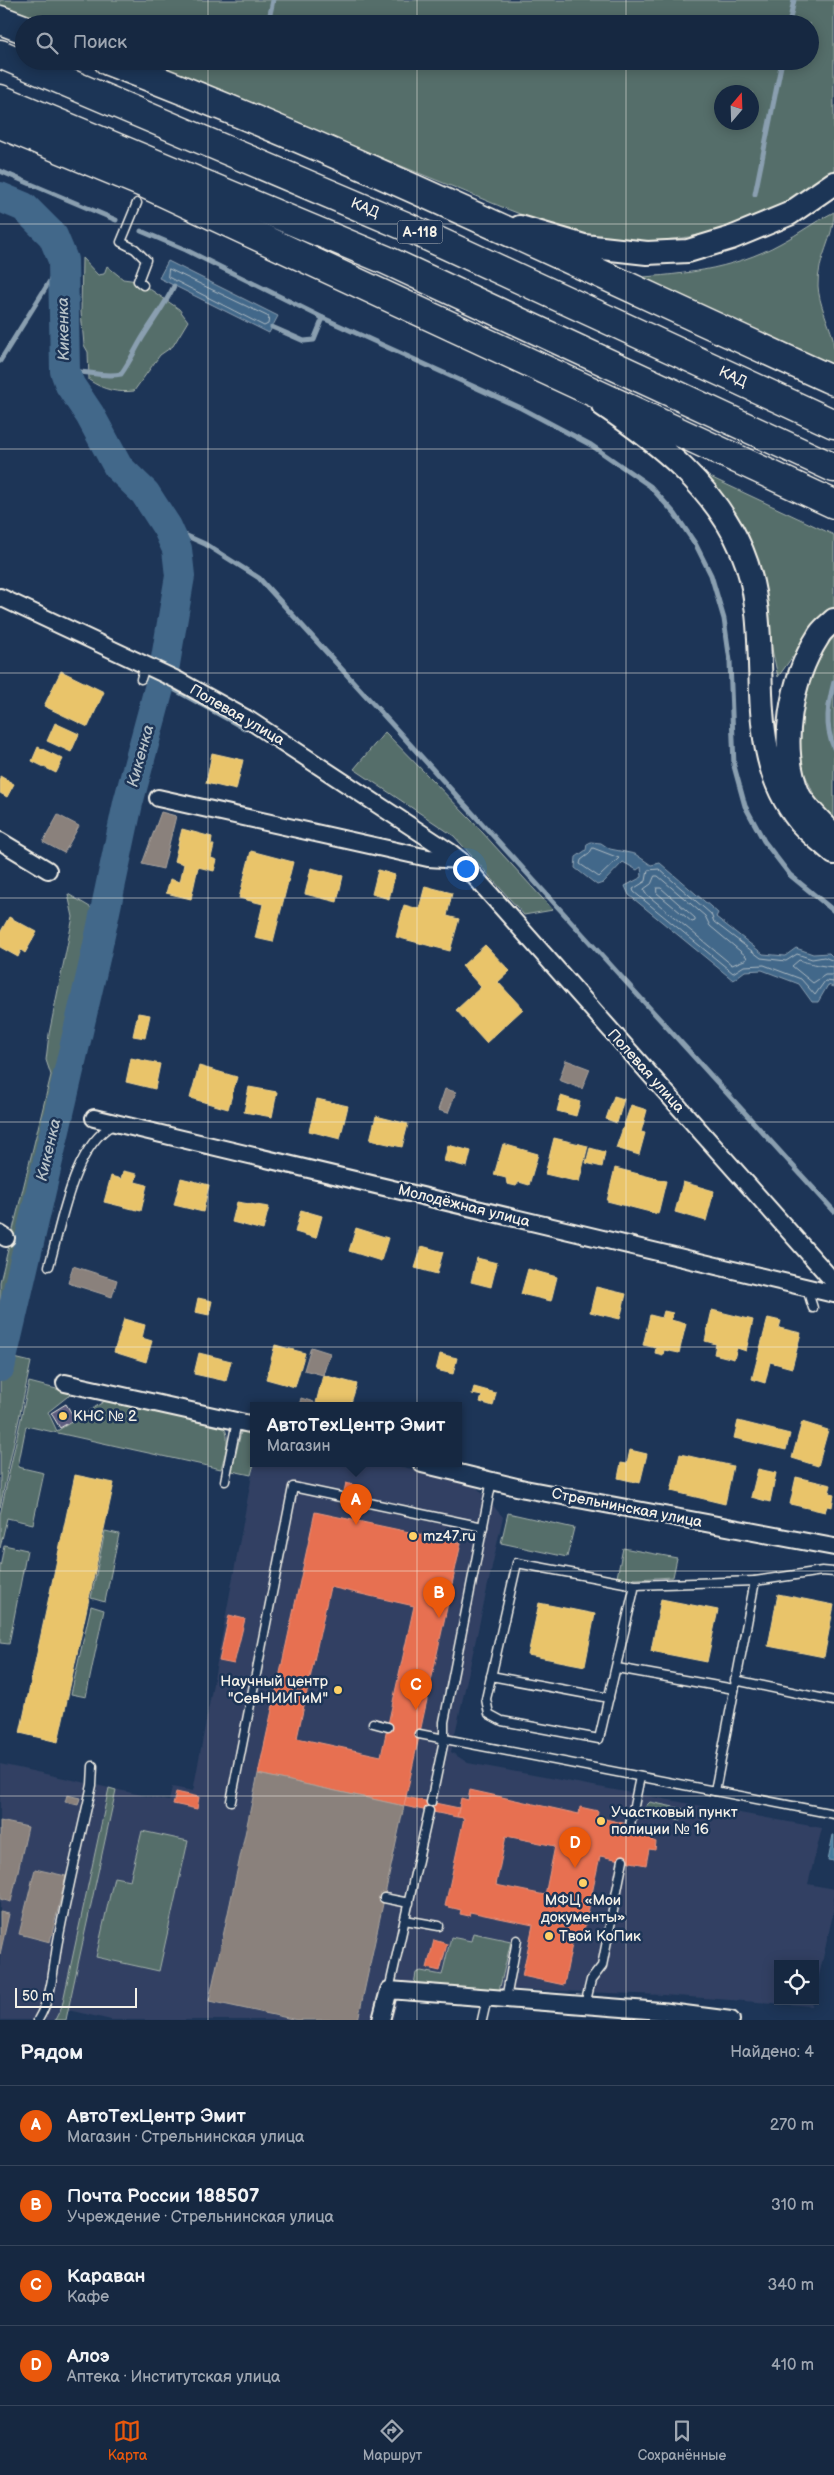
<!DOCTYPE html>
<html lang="ru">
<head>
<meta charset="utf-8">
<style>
	body { margin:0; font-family:"Balsamiq Sans",sans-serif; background:#23344c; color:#f1f3f6 }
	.controls { position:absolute; right:15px; bottom:15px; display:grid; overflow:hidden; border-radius:0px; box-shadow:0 2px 12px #0003 }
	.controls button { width:45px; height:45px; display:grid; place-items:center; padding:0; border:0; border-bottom:1px solid #35445a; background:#162841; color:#f1f3f6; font:25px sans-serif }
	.compass { position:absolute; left:714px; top:85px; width:45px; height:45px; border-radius:50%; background:#162841; box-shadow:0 2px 12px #0003; rotate:19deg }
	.scale { position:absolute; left:15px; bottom:12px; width:122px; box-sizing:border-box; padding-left:5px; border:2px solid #f4f1e8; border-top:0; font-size:14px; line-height:18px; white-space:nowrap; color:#f4f1e8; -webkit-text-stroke:4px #1d3557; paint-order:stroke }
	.you { position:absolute; left:465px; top:868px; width:18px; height:18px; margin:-12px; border:4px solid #fff; border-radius:50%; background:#1a73e8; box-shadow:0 0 0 8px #1a73e833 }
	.badge { display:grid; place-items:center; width:32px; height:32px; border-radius:50%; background:#ea580c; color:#fff; font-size:16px; font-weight:700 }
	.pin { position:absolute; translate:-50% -41px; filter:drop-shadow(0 1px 2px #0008) }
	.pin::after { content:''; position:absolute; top:26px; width:18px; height:15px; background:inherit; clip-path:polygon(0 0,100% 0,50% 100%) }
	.popup { position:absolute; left:250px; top:1402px; width:212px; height:65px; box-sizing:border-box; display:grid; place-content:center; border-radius:0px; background:#162841; filter:drop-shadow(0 1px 4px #0005); font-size:16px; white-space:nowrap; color:#9ea6b1 }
	.popup b { font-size:19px; color:#f1f3f6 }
	.popup::after { content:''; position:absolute; left:50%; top:100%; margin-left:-10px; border:10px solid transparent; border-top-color:#162841 }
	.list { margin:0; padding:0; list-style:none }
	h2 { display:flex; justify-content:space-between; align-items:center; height:65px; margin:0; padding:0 20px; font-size:21px }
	h2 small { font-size:16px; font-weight:400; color:#9ea6b1 }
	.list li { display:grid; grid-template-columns:32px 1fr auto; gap:15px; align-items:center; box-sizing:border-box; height:80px; padding:0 20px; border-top:1px solid #35445a }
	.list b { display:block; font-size:19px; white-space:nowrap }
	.list p { margin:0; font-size:16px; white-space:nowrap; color:#9ea6b1 }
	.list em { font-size:16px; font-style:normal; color:#9ea6b1 }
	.icon { flex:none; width:28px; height:28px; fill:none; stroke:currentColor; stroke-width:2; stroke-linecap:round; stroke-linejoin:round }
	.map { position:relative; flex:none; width:834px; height:2020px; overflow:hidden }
	.search { position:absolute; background:#162841; box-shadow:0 2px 12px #0003; left:15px; right:15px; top:15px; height:55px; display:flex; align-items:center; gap:12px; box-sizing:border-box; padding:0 18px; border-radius:28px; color:#9ea6b1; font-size:19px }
	.sheet { height:385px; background:#162841 }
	nav { display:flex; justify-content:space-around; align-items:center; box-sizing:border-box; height:70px; border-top:1px solid #35445a; background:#162841; font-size:14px; color:#9ea6b1 }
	nav a { display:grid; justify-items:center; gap:2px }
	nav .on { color:#ea580c }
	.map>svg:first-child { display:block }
	.built { fill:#304163 }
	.green { fill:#556e6b; stroke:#a4b0aa; fill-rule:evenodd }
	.water { fill:#43688a; stroke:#8a9fb0 }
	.homes { fill:#e9c46a; stroke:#ecd290 }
	.shops { fill:#e76f51; stroke:#eb967e; fill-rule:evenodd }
	.public { fill:#457b9d; stroke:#7a9eb4 }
	.industry { fill:#8a817c; stroke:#aaa39c }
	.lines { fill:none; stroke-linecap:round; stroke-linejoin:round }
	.shore { stroke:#adbac2; stroke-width:1 }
	.stream { stroke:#8a9fb0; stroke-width:5 }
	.river { stroke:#43688a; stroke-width:30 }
	.building { fill:#5d5c7e; stroke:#f4f1e8 }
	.service-casing { stroke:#f4f1e8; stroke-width:11 }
	.minor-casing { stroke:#f4f1e8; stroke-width:20 }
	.secondary-casing { stroke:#f4f1e8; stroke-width:26 }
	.motorway-casing { stroke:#f4f1e8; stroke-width:31 }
	.service { stroke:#1d3557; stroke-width:8 }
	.minor { stroke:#1d3557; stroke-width:16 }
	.secondary { stroke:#1d3557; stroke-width:22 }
	.motorway { stroke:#1d3557; stroke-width:28 }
	.grid { fill:none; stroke:#f4f1e8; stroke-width:1; stroke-opacity:0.55 }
	.poi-dot { fill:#ffd166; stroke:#1d3557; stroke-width:2 }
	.labels { text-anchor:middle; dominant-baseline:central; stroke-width:5; stroke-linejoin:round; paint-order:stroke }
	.shield { fill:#1d3557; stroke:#b4b9bc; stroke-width:1 }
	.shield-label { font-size:14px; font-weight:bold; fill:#f4f1e8 }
	.street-label { font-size:15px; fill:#f4f1e8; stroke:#1d3557 }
	.poi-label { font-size:15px; fill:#f4f1e8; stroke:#1d3557; text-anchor:start }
	.water-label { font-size:16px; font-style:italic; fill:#b6c1c7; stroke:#1d3557 }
</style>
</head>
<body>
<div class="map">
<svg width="834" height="2020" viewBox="0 0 834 2020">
	<rect width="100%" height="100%" fill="#1d3557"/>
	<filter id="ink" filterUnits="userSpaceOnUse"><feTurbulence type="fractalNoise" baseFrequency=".02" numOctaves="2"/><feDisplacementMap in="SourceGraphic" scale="10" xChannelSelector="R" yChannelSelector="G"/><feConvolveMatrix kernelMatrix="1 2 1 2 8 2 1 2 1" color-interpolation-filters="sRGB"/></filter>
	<g filter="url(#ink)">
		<path class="built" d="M254 1464H391L474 1484 503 1517 451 1752 468 1763 822 1828 808 1884 834 1889V1910L815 1993V1964H778V2001H813L812 2006 663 1995 423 1986 402 1983 393 2020H111L68 2010 66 2020H0V1764L169 1801 172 1787 193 1791Z"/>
		<g class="green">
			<path d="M0 0H834V170C771 217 713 242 632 241 578 241 507 209 456 188 352 147 250 101 146 61H810V24H47L0 6ZM722 92H752V122H722Z"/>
			<path d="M834 212C834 238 817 259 818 286 819 304 828 321 833 338 834 349 834 365 834 376L621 278C676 276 733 270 781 243 799 234 815 221 834 212Z"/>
			<path d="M82 258 98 275 104 274 107 266 123 279 138 281 179 309 188 321 173 346 160 355 134 391C118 393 103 390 89 380L88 352 84 345 81 312Z"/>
			<path d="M691 468 834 535V611L813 628 778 677 764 611Z"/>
			<path d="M834 637V822L814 795 800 763 798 720 817 658Z"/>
			<path d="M154 688 162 691V700L131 810 22 1285 7 1346 0 1349V1282L51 1075 46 1060 49 1034 73 917 68 894 95 910 74 1021 150 690Z"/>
			<path d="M385 732 472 821 553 910 524 915 454 836 354 769Z"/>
			<path d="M6 1356 31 1362 0 1507V1380Z"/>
			<path d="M29 1382 72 1393 48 1412 57 1431 108 1399 223 1426C232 1437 224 1456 221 1469L26 1426 18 1467 44 1473 33 1524 7 1518 0 1548V1515Z"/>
			<path d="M253 1431 254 1464 251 1475 232 1471 241 1432Z"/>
			<path d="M508 1513 574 1528 567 1557 501 1543Z"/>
			<path d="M105 1531 119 1534 105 1602 91 1598Z"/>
			<path d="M4 1545 27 1550 9 1644 0 1643V1568Z"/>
			<path d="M623 1548 677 1558 673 1577 636 1579 617 1577Z"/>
			<path d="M91 1606 104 1610 86 1697 71 1694Z"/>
			<path d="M109 1788 116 1790 68 2010 66 2020H55L62 2006Z"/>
			<path d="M650 1802 683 1809 681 1821 643 1812 645 1807Z"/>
			<path d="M142 1831 188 1841 159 1971 96 1957 114 1877 130 1880Z"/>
			<path d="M473 1933 511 1941 499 1991 414 1984 416 1973 421 1971 442 1975 451 1937 471 1941Z"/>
		</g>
		<g class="water">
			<path d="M168 261 278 316 269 333 159 278Z"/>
			<path d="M591 842 601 843 610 849 635 854 651 865 660 863 718 913 716 917 763 954 785 956 796 948 813 954 829 953 834 958 833 987 828 985 818 1002H812L799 984 762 970 745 971 733 980 629 895 625 886 642 877 641 867 637 870 623 862 603 883 597 885 575 868 576 857 586 850 587 844Z"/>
		</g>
		<g class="homes">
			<path d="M61 671 104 692 88 727 44 706Z"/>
			<path d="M55 723 79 734 71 752 47 741Z"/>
			<path d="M38 747 63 759 56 773 32 761Z"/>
			<path d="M212 753 243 760 236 790 206 783Z"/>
			<path d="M0 776 14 784 7 797 0 793Z"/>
			<path d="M182 829 212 837 211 845H214L211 858 217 860 214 871 198 867 191 899 166 893 170 879 180 882 184 864 174 861Z"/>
			<path d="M251 851 293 862 273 942 255 938 263 904 239 898Z"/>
			<path d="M311 868 343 876 337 902 305 894Z"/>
			<path d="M378 870 395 875 389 899 372 894Z"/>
			<path d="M425 886 452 893 447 916 459 919 450 951 396 937 404 905 419 909Z"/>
			<path d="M9 917 37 932 25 953 21 950 18 957 0 947V933Z"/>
			<path d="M485 945 510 971 498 982 523 1009 486 1043 456 1010 481 987 462 966Z"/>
			<path d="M138 1013 150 1015 145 1038 133 1036Z"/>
			<path d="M131 1058 160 1064 155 1089 126 1082Z"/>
			<path d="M199 1066 237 1077 228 1109 190 1098Z"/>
			<path d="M249 1087 277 1092 272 1117 244 1112Z"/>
			<path d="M561 1096 580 1102 576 1116 557 1111Z"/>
			<path d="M614 1096 624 1099 617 1123 606 1119Z"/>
			<path d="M317 1099 348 1106 340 1139 309 1131Z"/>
			<path d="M631 1105 647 1110 641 1132 645 1133 639 1155 616 1148Z"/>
			<path d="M376 1116 408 1124 402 1147 370 1140Z"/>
			<path d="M554 1138 588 1146 579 1182 545 1174Z"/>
			<path d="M503 1144 538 1154 529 1185 519 1182 516 1186 507 1184 506 1178 494 1175Z"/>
			<path d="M448 1145 471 1151 467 1167 444 1161Z"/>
			<path d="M590 1148 605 1152 602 1167 586 1163Z"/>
			<path d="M615 1168 666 1181 658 1214 607 1201Z"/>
			<path d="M123 1171 137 1174 135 1182 147 1185 141 1211 104 1202 111 1176 121 1179Z"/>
			<path d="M181 1178 209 1185 203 1212 174 1205Z"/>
			<path d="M683 1182 714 1191 706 1221 675 1212Z"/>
			<path d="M237 1202 269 1207 263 1230 232 1222Z"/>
			<path d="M301 1210 322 1216 316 1238 295 1232Z"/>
			<path d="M356 1228 388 1238 381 1261 349 1251Z"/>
			<path d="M422 1246 443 1252 437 1274 415 1268Z"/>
			<path d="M477 1258 497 1263 491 1287 471 1282Z"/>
			<path d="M528 1269 557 1277 551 1301 521 1294Z"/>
			<path d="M596 1287 626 1294 620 1319 590 1312Z"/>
			<path d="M198 1298 212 1301 209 1315 195 1312Z"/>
			<path d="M712 1310 753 1320 746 1351 737 1348 734 1359 714 1354 716 1344 705 1341Z"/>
			<path d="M664 1311 673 1313 671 1320 686 1324 679 1353 664 1350 663 1355 655 1353 656 1348 643 1345 650 1315 662 1318Z"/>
			<path d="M768 1318 781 1321 779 1328 801 1333 792 1368 770 1362 765 1383 752 1379Z"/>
			<path d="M124 1319 145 1325 142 1338 152 1341 146 1362 114 1352Z"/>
			<path d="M275 1345 305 1353 295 1387 266 1379Z"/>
			<path d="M199 1353 231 1361 226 1381 194 1374Z"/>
			<path d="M440 1354 457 1358 453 1374 436 1370Z"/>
			<path d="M323 1375 357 1384 350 1406H329L316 1403Z"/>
			<path d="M474 1387 496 1393 493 1406 480 1402 482 1396 472 1394Z"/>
			<path d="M738 1421 790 1434 786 1450 734 1438Z"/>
			<path d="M802 1422 828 1430 818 1466 792 1458Z"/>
			<path d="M630 1450 647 1454 640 1483 618 1478 621 1463 627 1464Z"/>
			<path d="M680 1454 733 1466 725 1504 671 1491Z"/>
			<path d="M758 1469 776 1473 770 1502 751 1497Z"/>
			<path d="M75 1475 114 1483 58 1742 20 1733Z"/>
			<path d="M796 1477 831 1485 829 1493 834 1494 832 1507 827 1506 825 1512 790 1504Z"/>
			<path d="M778 1594 834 1605 824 1657 768 1646Z"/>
			<path d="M661 1599 718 1610 707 1662 651 1651Z"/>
			<path d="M539 1603 595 1614 585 1666 528 1655Z"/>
		</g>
		<g class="shops">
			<path d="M346 1483 357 1486 355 1494 344 1491Z"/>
			<path d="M315 1512 461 1543 404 1806 258 1774ZM330 1587 414 1606 381 1756 297 1738Z"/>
			<path d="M229 1615 245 1619 234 1664 219 1661Z"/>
			<path d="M470 1790 579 1814 580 1807 598 1811 597 1817 653 1830 651 1840 656 1842 655 1850 649 1849 646 1865 600 1856 583 1936 574 1934 564 1985 522 1976 533 1925 470 1912 469 1916 460 1914 461 1910 445 1906 464 1818 457 1817 461 1798 468 1800ZM506 1836 555 1846 545 1895 496 1885Z"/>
			<path d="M176 1792 199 1797 197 1809 173 1804Z"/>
			<path d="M406 1797 459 1808 457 1817 404 1806Z"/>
			<path d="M434 1940 447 1944 440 1971 427 1968Z"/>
		</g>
		<path class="public" d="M833 1835H834V1861L828 1860Z"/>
		<g class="industry">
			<path d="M161 812 176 816 163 869 142 864Z"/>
			<path d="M58 815 79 826 64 853 43 842Z"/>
			<path d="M566 1060 590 1069 582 1089 559 1080Z"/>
			<path d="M445 1089 456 1092 448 1113 438 1110Z"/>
			<path d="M73 1266 117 1280 112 1297 68 1283Z"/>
			<path d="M311 1347 330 1353 323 1375 304 1370Z"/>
			<path d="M301 1398 314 1402 313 1406H299Z"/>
			<path d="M258 1774 404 1806 358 2020H297L209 2001Z"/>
			<path d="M67 1795 80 1798 78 1805 65 1802Z"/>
			<path d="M0 1821 28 1827 11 1902 0 1899Z"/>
			<path d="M35 1869 66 1876 50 1942 19 1934Z"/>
			<path d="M0 1912 9 1914 0 1954Z"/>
		</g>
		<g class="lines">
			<g class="shore">
				<path d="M169 269 269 317 268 324 264 326 168 277Z"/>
				<path d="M593 848 619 858 599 877 580 864 581 860 589 854Z"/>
				<path d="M655 876H658L705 916 710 926 746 956 747 959 732 965 645 893 644 889 651 884Z"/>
				<path d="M657 888H661L695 918V921L692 922 657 893Z"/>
				<path d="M834 961 824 957 812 959 797 954 786 961 761 958 714 922 711 914 659 869 648 870 646 881 633 889 634 892 733 973 744 966 764 965 801 979 815 995 825 981 834 982"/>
				<path d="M834 967C822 966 810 964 799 960L792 966 813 983 825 975H834"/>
			</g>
			<g class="stream">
				<path d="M268 24 273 0"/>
				<path d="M789 24 794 0"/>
				<path d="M0 171 116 220"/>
				<path d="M755 194 782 61"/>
				<path d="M141 231 186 250 323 318 314 340 304 341 272 327"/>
				<path d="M323 318 521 408 591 445 650 486 675 514 696 545 711 575 724 619 730 661 734 766 745 806 764 841 790 875 834 911"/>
				<path d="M0 361 63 260"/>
				<path d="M65 371C84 370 102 378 121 374 129 363 134 352 141 340 152 322 165 305 174 286"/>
				<path d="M167 527 205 544 259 578 834 1211"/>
				<path d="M161 682 244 728"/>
				<path d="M834 682C828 705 824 725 834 748"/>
			</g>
			<path class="river" d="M0 197 24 207 53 236 63 260 65 371 70 385 90 415 118 467 145 493 167 527 177 549 180 576 164 670 128 803 96 954 0 1367"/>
		</g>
		<path class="building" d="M66 1404 75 1419 60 1428 51 1413Z"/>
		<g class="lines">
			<g class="service-casing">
				<g id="service">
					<path d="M137 203 121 242 135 249 146 260 138 281 143 285"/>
					<path d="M141 679 145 666"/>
					<path d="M49 1266C61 1226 73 1146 113 1125"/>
					<path d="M807 1289 813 1308"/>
					<path d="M225 1481 237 1421"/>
					<path d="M635 1585 599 1739 502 1721 489 1714 486 1699 517 1563 635 1585 755 1581"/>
					<path d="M617 1668 734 1689"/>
					<path d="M491 1676 609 1698"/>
					<path d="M735 1680 834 1701"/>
					<path d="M373 1723 388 1727"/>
					<path d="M419 1734 834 1814"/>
					<path d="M715 1791 755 1581 822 1571 834 1572"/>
					<path d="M231 1801 293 1487 483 1527"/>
					<path d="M431 1802 444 1740V1722L492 1480"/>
					<path d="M630 1825 640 1777"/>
					<path d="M384 1898 409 1903"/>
					<path d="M405 1920 439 1926"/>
					<path d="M389 1990 429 1811"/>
					<path d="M506 1999 517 1940"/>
					<path d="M585 2005 591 1980 602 1966 623 1860"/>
					<path d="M38 2020C52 1996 53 1972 57 1946 67 1892 80 1838 92 1785L93 1766"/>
					<path d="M482 2020 487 1998"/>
				</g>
			</g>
			<g class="minor-casing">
				<g id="minor">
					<path d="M0 597 177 680 249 720 450 852 460 860 834 1282"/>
					<path d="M158 798 428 858 460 860"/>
					<path d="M0 841 48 870"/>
					<path d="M94 1118 834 1294"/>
					<path d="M0 1234 6 1238"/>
					<path d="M65 1383 254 1425"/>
					<path d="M422 1464 525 1489 834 1547"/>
					<path d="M381 2020 389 1990 661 2011 731 2020"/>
				</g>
			</g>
			<g class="secondary-casing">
				<g id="secondary">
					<path d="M520 227 584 246 647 253 688 251 731 238 789 214 834 183"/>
					<path d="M603 405C659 443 715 487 742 551 779 638 736 745 800 822 810 833 823 843 834 853"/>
					<path d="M834 620C829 625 821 630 818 637 791 679 778 748 799 795 805 807 824 825 834 835"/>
				</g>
			</g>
			<g class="motorway-casing">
				<g id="motorway">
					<path d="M0 20 24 29"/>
					<path d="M0 54 405 226 834 424"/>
					<path d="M108 61C355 155 593 272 834 381"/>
					<path d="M0 99 386 260 834 468"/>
					<path d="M0 124 143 183 834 504"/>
				</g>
			</g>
			<use href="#service" class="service"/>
			<use href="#minor" class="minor"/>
			<use href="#secondary" class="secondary"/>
			<use href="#motorway" class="motorway"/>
		</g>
	</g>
	<path class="grid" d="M208 0V24M417 0V24M626 0V24M208 61V2020M417 61V2020M626 61V2020M0 224H834M0 449H834M0 673H834M0 898H834M0 1122H834M0 1347H834M0 1571H834M0 1796H834"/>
	<g class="poi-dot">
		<circle cx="63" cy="1416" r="5"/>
		<circle cx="413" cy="1536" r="5"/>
		<circle cx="338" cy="1690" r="5"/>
		<circle cx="601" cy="1821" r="5"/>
		<circle cx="583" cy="1883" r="5"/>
		<circle cx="549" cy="1936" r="5"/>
	</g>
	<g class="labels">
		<rect class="shield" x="397.5" y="220.5" width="45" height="23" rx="4"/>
		<g class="shield-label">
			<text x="420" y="232">А-118</text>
		</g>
		<g class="street-label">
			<text transform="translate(365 208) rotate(23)">КАД</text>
			<text transform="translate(733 377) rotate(25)">КАД</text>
			<text transform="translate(237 715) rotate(30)">Полевая улица</text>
			<text transform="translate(646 1071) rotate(48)">Полевая улица</text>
			<text transform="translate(464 1206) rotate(14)">Молодёжная улица</text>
			<text transform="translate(627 1508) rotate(11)">Стрельнинская улица</text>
		</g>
		<g class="poi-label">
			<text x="73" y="1416">КНС № 2</text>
			<text x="423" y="1536">mz47.ru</text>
			<text x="328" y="1681" text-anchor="end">Научный центр<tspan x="328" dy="17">"СевНИИГиМ"</tspan></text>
			<text x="611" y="1812">Участковый пункт<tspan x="611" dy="17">полиции № 16</tspan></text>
			<text x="583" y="1900" text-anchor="middle">МФЦ «Мои<tspan x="583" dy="17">документы»</tspan></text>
			<text x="559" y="1936">Твой КоПик</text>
		</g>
		<g class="water-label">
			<text transform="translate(64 329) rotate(-91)">Кикенка</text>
			<text transform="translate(141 756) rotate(-75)">Кикенка</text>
			<text transform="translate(49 1150) rotate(-77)">Кикенка</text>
		</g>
	</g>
</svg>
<div class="controls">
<button><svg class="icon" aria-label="locate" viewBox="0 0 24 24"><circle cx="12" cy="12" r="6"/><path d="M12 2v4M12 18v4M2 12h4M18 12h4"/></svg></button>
</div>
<svg class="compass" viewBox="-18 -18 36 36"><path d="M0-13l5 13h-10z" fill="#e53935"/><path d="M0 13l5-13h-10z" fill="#9ea6b1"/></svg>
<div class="scale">50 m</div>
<div class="you"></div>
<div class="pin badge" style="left:356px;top:1525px">A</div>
<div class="popup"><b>АвтоТехЦентр Эмит</b>Магазин</div>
<div class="pin badge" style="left:439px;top:1618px">B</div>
<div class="pin badge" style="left:416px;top:1710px">C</div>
<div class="pin badge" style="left:575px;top:1868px">D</div>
<div class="search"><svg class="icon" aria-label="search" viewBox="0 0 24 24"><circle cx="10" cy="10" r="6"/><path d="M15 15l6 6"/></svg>Поиск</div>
</div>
<section class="sheet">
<h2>Рядом<small>Найдено: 4</small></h2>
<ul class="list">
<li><span class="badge">A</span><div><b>АвтоТехЦентр Эмит</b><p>Магазин · Стрельнинская улица</p></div><em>270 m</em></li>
<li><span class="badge">B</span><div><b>Почта России 188507</b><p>Учреждение · Стрельнинская улица</p></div><em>310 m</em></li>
<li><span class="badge">C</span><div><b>Караван</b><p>Кафе</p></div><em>340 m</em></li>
<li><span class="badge">D</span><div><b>Алоэ</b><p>Аптека · Институтская улица</p></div><em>410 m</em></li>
</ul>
</section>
<nav>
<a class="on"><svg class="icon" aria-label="map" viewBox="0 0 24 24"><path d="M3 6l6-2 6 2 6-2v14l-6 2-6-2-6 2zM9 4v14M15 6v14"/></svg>Карта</a>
<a><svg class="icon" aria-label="directions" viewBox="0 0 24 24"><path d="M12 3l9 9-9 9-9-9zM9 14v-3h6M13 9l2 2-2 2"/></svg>Маршрут</a>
<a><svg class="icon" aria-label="saved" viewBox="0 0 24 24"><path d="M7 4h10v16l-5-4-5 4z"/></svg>Сохранённые</a>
</nav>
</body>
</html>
